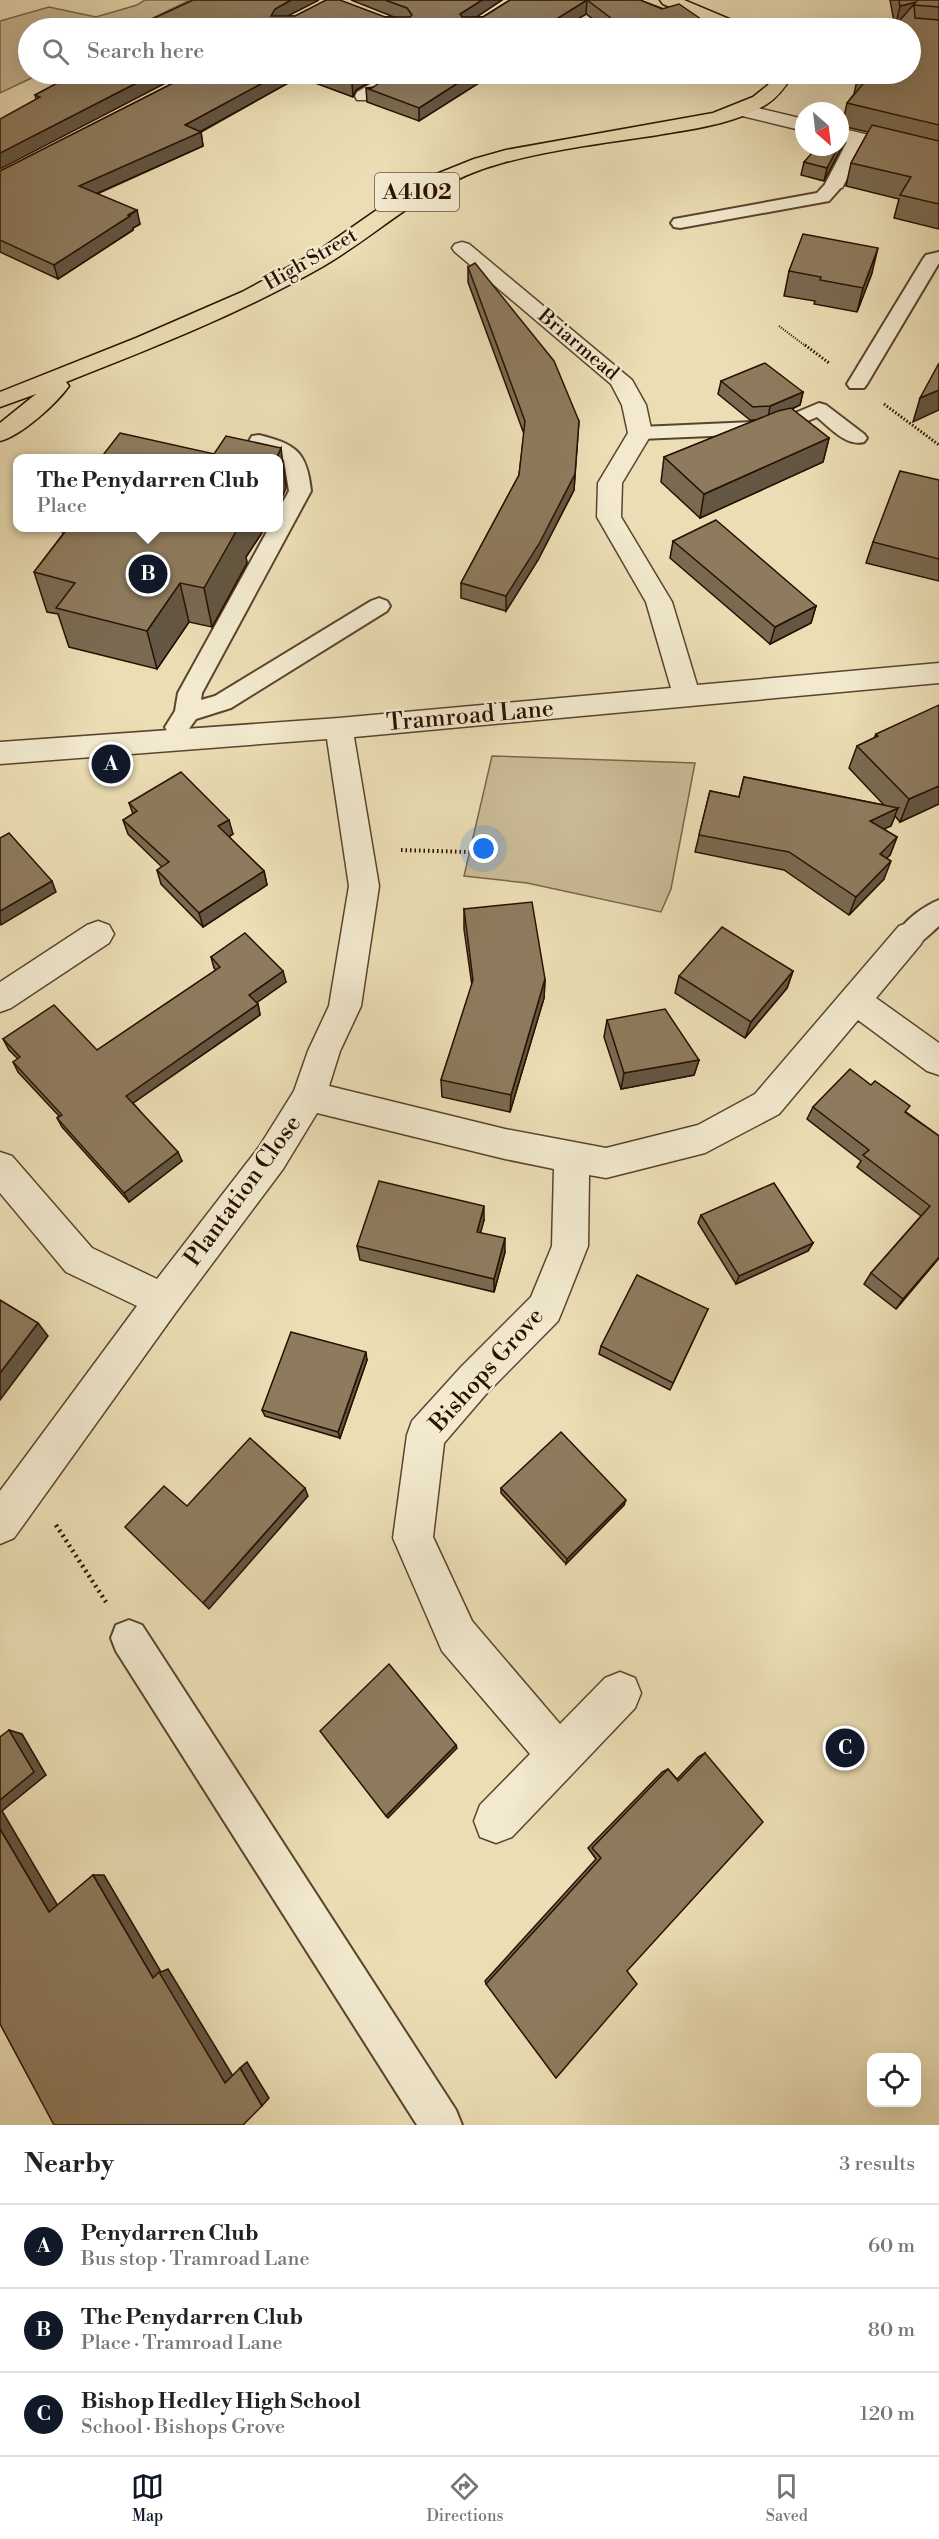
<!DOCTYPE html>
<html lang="en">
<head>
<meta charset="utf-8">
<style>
	body { margin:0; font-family:"Libre Bodoni",serif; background:#f2f2f2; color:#222 }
	.controls { position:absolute; right:18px; bottom:18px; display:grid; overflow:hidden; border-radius:12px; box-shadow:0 6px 24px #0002 }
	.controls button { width:54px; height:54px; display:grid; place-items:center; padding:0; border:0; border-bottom:2px solid #e0e0e0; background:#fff; color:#222; font:30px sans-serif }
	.compass { position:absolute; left:795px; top:102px; width:54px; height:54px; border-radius:50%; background:#fff; box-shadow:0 6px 24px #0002; rotate:152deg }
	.you { position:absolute; left:484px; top:849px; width:21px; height:21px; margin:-15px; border:4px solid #fff; border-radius:50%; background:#1a73e8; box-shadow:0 0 0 9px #1a73e833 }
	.badge { display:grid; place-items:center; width:39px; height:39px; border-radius:50%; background:#111827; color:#fff; font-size:20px; font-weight:700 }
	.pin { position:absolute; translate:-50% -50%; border:3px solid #fff; box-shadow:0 2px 6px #0006 }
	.popup { position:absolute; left:13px; top:454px; width:270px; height:78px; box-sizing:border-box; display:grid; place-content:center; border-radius:12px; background:#fff; filter:drop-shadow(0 2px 4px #0005); font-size:20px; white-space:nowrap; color:#767676 }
	.popup b { font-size:22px; color:#222 }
	.popup::after { content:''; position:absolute; left:50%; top:100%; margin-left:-12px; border:12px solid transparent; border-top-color:#fff }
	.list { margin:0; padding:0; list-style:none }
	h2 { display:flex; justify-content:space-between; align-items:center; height:78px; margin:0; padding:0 24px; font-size:26px }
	h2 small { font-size:20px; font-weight:400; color:#767676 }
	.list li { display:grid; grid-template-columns:39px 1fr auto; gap:18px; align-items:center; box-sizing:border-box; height:84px; padding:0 24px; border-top:2px solid #e0e0e0 }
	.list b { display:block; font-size:22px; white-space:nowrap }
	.list p { margin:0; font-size:20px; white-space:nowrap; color:#767676 }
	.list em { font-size:20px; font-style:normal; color:#767676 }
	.icon { flex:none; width:33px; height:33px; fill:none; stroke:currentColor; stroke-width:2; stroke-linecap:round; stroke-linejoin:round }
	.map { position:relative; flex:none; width:939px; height:2125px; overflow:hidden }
	.search { position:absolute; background:#fff; box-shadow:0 6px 24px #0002; left:18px; right:18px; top:18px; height:66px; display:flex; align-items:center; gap:15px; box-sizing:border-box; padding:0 21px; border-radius:33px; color:#767676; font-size:22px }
	.sheet { height:330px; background:#fff }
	nav { display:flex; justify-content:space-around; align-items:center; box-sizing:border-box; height:84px; border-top:2px solid #e0e0e0; background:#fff; font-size:16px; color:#767676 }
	nav a { display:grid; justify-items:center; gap:3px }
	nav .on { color:#111827 }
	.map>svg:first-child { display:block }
	.green { fill:#caba96; stroke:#7a664c; stroke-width:1.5 }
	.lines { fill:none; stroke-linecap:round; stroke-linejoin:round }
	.lane-casing { stroke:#5a442e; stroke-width:4 }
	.street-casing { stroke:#5a442e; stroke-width:3 }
	.primary-casing { stroke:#291101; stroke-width:3 }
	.path-far3 { stroke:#291101; stroke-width:2; stroke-dasharray:1 1.5; stroke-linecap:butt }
	.path-far2 { stroke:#291101; stroke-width:3; stroke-dasharray:1.5 2; stroke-linecap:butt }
	.path-far1 { stroke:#291101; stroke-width:4; stroke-dasharray:1.5 3; stroke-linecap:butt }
	.path { stroke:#291101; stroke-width:4.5; stroke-dasharray:2 4; stroke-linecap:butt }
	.lane { fill:#f2e9ce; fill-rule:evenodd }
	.street { fill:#f2e9ce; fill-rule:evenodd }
	.primary { fill:#ebddb4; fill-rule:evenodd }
	.wall { fill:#7a6a51; stroke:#291101; stroke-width:1.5 }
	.shaded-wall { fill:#635642; stroke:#291101; stroke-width:1.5 }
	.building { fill:#8e7b5e; stroke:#291101; stroke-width:1.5 }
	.labels { text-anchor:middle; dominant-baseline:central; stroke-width:5; stroke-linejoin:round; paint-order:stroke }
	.far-street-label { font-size:20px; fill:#291101; stroke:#f2e9ce }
	.shield { fill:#f2e9ce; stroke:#65523e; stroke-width:1.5 }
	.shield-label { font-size:22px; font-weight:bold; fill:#291101 }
	.street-label { font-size:24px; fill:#291101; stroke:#f2e9ce }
</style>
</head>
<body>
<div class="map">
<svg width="939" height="2125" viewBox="0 0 939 2125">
	<rect width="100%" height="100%" fill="#ebddb4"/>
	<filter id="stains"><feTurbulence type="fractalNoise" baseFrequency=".00333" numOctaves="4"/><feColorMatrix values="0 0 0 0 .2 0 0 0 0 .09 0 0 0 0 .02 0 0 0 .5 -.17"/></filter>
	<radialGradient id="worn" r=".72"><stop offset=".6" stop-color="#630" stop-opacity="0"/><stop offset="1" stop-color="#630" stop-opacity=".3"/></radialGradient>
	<g class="green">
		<path d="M145 0H190L132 28H28V74H40L0 93V21L49 7 96 17 137 5Z"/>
		<path d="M492 756 695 763 671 889 661 912 527 883 464 876Z"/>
	</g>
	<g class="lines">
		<g class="lane-casing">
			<g id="lane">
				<path d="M835 179 841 180 844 184 829 201 680 228 674 227 671 223 674 219 680 218 817 193 829 180Z"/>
				<path d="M939 252V263L867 384 864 388H850L847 384 923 259 926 255Z"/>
				<path d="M819 403 826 405 864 434 867 438 864 442C847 447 830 428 817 417L779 433 640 439 633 437 630 433 633 429 640 427 776 421Z"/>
				<path d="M259 435C296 444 307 452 311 491L202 693 201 700 215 696 371 601 379 598 387 601 390 606 387 611 231 708 196 719 186 733 177 736 168 733 165 727 175 711 178 693 269 528H278V511L289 491 284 460C274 452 256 451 249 441L252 436Z"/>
				<path d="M939 900V926C926 937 919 949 900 943L897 935C904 920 924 906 939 900Z"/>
				<path d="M129 1620 142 1625 456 2110 462 2125H417L116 1651 111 1638 116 1625Z"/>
			</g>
		</g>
		<g class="street-casing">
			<g id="street">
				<path d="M387 74H408L371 100H357L355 96 357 92Z"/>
				<path d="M741 104 804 119V131L734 114 732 110 734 106Z"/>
				<path d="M840 128 939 152V164L865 146 842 188H828L825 184 847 142 840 140Z"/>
				<path d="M462 242 469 244 632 380 646 405 652 433 622 483 621 517 672 602 697 685 939 663V683L354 737 379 886 361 1006 340 1051 329 1086 505 1129 606 1148 698 1125 755 1094 899 926 910 922 921 926 926 935 921 944 876 998 939 1043V1075L927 1071 858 1020 779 1114 705 1153 606 1178 589 1175 588 1246 563 1309 558 1321 487 1393 444 1443 433 1537 472 1621 560 1724 605 1678 620 1672 635 1678 641 1693 635 1708 575 1771 512 1837 496 1843 480 1837 474 1821 480 1805 530 1754 442 1651 393 1538 407 1435 412 1421 461 1367 531 1297 552 1246 554 1169 505 1159 317 1113 283 1169 176 1312 14 1538 0 1544V1491L137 1306 66 1272 0 1193V1152L12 1156 92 1248 157 1279 259 1147 294 1091 308 1051 329 1006 349 886 327 739 0 764V742L339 718 671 688 646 602 597 517 598 483 628 433 622 405 611 384 455 252 452 248 455 244Z"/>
				<path d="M98 921 109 925 114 934 109 943 11 1008 0 1012V982L87 925Z"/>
			</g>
		</g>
		<g class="primary-casing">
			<g id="primary">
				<path d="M660 0H684L741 24 744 28H721L663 4Z"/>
				<path d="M775 74H793C786 86 779 96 767 104 736 124 693 129 658 135 606 143 553 149 502 163 425 184 387 229 322 267 241 313 153 348 66 382L69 386C56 404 21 436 0 441V423L36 394 0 407V392L136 338 242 292 318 251 391 200 429 177 474 159 506 150 713 113 753 97 768 85Z"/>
			</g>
		</g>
		<path class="path-far3" d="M779 326 807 347"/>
		<g class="path-far2">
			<path d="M805 345 829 363"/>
			<path d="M884 404 939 445"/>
		</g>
		<path class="path-far1" d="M401 850 469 852"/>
		<path class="path" d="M56 1525 106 1602"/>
		<use href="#lane" class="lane"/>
		<use href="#street" class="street"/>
		<use href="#primary" class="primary"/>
	</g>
	<g class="wall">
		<path d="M351 0H502L476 17H483L510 0H640L714 28H605L586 14 563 28H150L148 21 287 16 394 17Z"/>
		<path d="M890 0H939V229L894 218 899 199 846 186 851 163 868 132 842 126 847 103 854 94 858 76 910 74 895 27Z"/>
		<path d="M183 74 36 99 35 95 62 81 60 76Z"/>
		<path d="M191 74H383L356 90 353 97 299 77 201 132 203 146 97 194 140 224 133 228V230L58 279 0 252V171Z"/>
		<path d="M493 74 419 121 367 102 366 88Z"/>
		<path d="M841 129 844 143 824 181 801 175 804 162Z"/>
		<path d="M468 267 579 421 574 490 538 560 506 611 461 598V583L519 475 524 434 468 282Z"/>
		<path d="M789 271 872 273 857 312 814 304 815 301 784 296Z"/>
		<path d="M721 381 803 392 800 405 792 409 829 438 823 462 700 518 661 482 664 457 757 420H750L718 394Z"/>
		<path d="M939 480V581L866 563 873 542Z"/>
		<path d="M61 528H265L246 557 247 563 212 627 189 622 157 669 69 647 58 614 47 612 34 572 63 534Z"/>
		<path d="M673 541 816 606 811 623 770 644 670 558Z"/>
		<path d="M876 734 939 804 900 822 895 816 891 826 883 829 897 837 890 855 886 858 884 879 849 915 784 870 695 852 710 791 739 797 744 777 884 805 849 768 857 746 874 738Z"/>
		<path d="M129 803 233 834 229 837 264 871 267 885 203 927 161 884 157 870 162 867 128 834 123 820 133 814Z"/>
		<path d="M464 909 545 979 544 998 510 1112 442 1097 441 1080 472 986 464 929Z"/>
		<path d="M211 957 286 982 256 1003 258 1004 260 1015 133 1103 182 1161 129 1202 62 1127 57 1118 59 1116 18 1072 13 1062 18 1059 9 1050 3 1039 97 1050 216 970 214 968Z"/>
		<path d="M793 971 787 988 745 1038 675 993 679 976Z"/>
		<path d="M607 1020 699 1060 694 1075 621 1089 604 1037Z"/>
		<path d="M813 1107 906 1112 939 1136V1258L896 1309 864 1284 871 1273 921 1216 857 1167 861 1161 807 1119Z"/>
		<path d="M701 1215 813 1243 808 1251 736 1284 698 1223Z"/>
		<path d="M484 1220 480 1233 505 1252 494 1292 360 1260 357 1246Z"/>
		<path d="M708 1309 670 1390 599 1354 601 1346Z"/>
		<path d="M367 1360 340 1438 265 1416 262 1410Z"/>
		<path d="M501 1488 624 1505 566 1564 501 1493Z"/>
		<path d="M705 1753 627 1971 486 1984 485 1981 596 1859 588 1848 662 1772 668 1769 677 1779 698 1757Z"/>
	</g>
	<g class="shaded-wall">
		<path d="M291 0H319L276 22 271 16 275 9Z"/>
		<path d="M482 0H502L460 28V14Z"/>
		<path d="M587 0 586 14 563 28H542Z"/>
		<path d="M916 2 914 5 895 28 900 6Z"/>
		<path d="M154 74H183L0 169V153Z"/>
		<path d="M279 74H298L299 77 196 134 201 132 203 146 82 200 79 186 185 125Z"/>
		<path d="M360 74H383L356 90 353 97 352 83 355 76Z"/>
		<path d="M472 74H493L419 121V108Z"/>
		<path d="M846 131 844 143 824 181 827 168 838 147H840V143Z"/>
		<path d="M137 210 140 224 133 228V230L58 279 54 265Z"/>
		<path d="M878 248 872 273 857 312 863 288Z"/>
		<path d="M939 390V410L913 422 920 398Z"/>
		<path d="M803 392 800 405 768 419 770 406Z"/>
		<path d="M829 438 823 462 700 518 704 494Z"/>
		<path d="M281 448 286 488 279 505V459H276Z"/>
		<path d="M575 474 574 490 538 560 506 611V596Z"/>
		<path d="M237 528H265L246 557 247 563 212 627 204 588Z"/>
		<path d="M180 583 189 622 157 669 147 631Z"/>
		<path d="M816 606 811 623 770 644 775 627Z"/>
		<path d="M939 786V804L900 822 909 799Z"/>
		<path d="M898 808 891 826 863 838 870 821Z"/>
		<path d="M229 820 233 834 222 841 218 826Z"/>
		<path d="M897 837 890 855 873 872 880 854Z"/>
		<path d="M891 861 884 879 849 915 856 897Z"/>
		<path d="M264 871 267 885 203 927 199 913Z"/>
		<path d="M52 881 56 892 1 925 0 922V911Z"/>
		<path d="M283 971 286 982 252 1006 249 995Z"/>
		<path d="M793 971 787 988 745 1038 751 1022Z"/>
		<path d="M545 979 544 998 510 1112 511 1095Z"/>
		<path d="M258 1004 260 1015 130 1105 126 1096Z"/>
		<path d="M699 1060 694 1075 621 1089 624 1073Z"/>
		<path d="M178 1152 182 1161 129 1202 124 1193Z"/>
		<path d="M484 1206V1220L477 1246V1232Z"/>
		<path d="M505 1238V1252L494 1292V1279Z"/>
		<path d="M813 1243 808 1251 736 1284 739 1276Z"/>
		<path d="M939 1257V1258L896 1309 903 1299Z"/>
		<path d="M38 1323 48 1336 0 1400V1373Z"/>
		<path d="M366 1352 367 1360 340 1438 338 1432Z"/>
		<path d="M305 1488 308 1496 209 1609 203 1603Z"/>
		<path d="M626 1500 624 1505 566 1564 567 1559Z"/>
		<path d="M9 1730 22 1734 46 1775 2 1811 61 1911 49 1912 0 1829V1800Z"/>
		<path d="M456 1745 457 1748 388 1818 386 1816Z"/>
		<path d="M93 1875H104L161 1972 168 1969 233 2076 225 2083 153 1978Z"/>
		<path d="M247 2062 269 2098 262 2106 240 2068Z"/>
	</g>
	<g class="building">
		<path d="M193 0H291L275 9 271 16H295L326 0H340L385 17H410L412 15 407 8 385 0H482L460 14 462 17H483L510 0H640L662 9 679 4 714 28H624L587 0 542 28H152L159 25 148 21Z"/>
		<path d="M899 0H939V7L914 5 915 18 939 20V125L847 103 868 78 858 76 860 74H910V28H893L916 2 900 6Z"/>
		<path d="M64 74H154L0 153V119L40 97 35 95 67 78 60 76Z"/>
		<path d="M191 74H279L185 125 201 132 79 186 137 210 128 215 130 216 54 265 0 240V171Z"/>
		<path d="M325 74H360L355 76 352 83Z"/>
		<path d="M392 74H472L419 108 366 88H372Z"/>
		<path d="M840 119 841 129 846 131 840 143Z"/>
		<path d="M872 125 939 141V204L900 195 911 177 851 163Z"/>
		<path d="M817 147H838L827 168 804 162Z"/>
		<path d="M803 234 878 248 863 288 820 280 821 277 789 271Z"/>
		<path d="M475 263 554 361 579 421 575 474 539 544 506 596 461 583 519 475 525 421 468 267Z"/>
		<path d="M765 363 803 392 770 406 753 407 721 381Z"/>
		<path d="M939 363V390L920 398Z"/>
		<path d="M791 408 829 438 704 494 664 457 778 411Z"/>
		<path d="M120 433 214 454 226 436 281 448 276 459H100Z"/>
		<path d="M900 471 939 480V559L873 542Z"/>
		<path d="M716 520 816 606 775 627 673 541Z"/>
		<path d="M68 528H238L204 588 180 583 147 631 56 608 75 583 34 572Z"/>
		<path d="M939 705V786L909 799 857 746 878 736 876 734Z"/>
		<path d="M181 772 229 820 218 826 264 871 199 913 157 870 169 862 123 820 137 811 129 803Z"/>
		<path d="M744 777 898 808 870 821 897 837 880 854 891 861 856 897 789 852 699 835 710 791 739 797Z"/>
		<path d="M9 833 52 881 0 911V838Z"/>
		<path d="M532 902 545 979 511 1095 441 1080 473 980 464 909Z"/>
		<path d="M722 927 793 971 751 1022 679 976Z"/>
		<path d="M245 933 283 971 249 995 258 1004 126 1096 178 1152 124 1193 57 1118 62 1115 13 1062 20 1057 3 1039 54 1005 97 1050 220 967 211 957Z"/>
		<path d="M665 1009 699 1060 624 1073 607 1020Z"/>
		<path d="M850 1069 871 1085 875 1081 910 1106 905 1112 939 1136V1257L903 1299 871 1273 930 1206 863 1155 869 1150 813 1107Z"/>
		<path d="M379 1181 484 1206 477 1232 505 1238 494 1279 357 1246Z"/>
		<path d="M774 1183 813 1243 739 1276 701 1215Z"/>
		<path d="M637 1275 708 1309 673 1383 601 1346Z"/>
		<path d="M0 1300 38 1323 0 1373Z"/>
		<path d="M291 1332 366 1352 338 1432 262 1410Z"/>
		<path d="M561 1432 626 1500 567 1559 501 1488Z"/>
		<path d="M250 1438 305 1488 203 1603 125 1527 164 1486 187 1506Z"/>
		<path d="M389 1664 456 1745 386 1816 320 1731Z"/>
		<path d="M9 1730 34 1772 0 1800V1737Z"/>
		<path d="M705 1753 763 1822 627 1971 637 1984 556 2078 486 1984 601 1858 592 1848 668 1769 678 1781Z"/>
		<path d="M0 1829 49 1912 93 1875 153 1978 159 1972 225 2083 240 2068 262 2106 243 2125H54L0 2024Z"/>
	</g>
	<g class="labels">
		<g class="far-street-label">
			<text transform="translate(311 260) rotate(-30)">High Street</text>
			<text transform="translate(578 345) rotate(40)">Briarmead</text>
		</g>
		<rect class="shield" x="375" y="173" width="84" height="38" rx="4.5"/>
		<g class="shield-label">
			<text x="417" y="192">A4102</text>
		</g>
		<g class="street-label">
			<text transform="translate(470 716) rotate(-5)">Tramroad Lane</text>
			<text transform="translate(243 1191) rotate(-54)">Plantation Close</text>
			<text transform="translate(487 1370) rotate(-48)">Bishops Grove</text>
		</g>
	</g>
	<rect width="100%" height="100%" filter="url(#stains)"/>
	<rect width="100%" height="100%" fill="url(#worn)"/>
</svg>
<div class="controls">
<button><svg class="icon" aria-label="locate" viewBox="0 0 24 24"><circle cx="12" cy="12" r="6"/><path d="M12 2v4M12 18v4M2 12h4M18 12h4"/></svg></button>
</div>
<svg class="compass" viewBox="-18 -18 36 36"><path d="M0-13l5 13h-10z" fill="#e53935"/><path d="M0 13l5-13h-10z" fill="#767676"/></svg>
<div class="you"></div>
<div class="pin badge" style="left:111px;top:764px">A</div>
<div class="pin badge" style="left:148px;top:574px">B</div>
<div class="popup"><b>The Penydarren Club</b>Place</div>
<div class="pin badge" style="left:845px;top:1748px">C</div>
<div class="search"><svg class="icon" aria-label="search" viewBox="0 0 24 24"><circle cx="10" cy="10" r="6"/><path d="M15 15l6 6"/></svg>Search here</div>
</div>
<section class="sheet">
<h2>Nearby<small>3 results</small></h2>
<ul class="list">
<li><span class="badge">A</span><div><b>Penydarren Club</b><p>Bus stop · Tramroad Lane</p></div><em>60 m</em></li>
<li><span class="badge">B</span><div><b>The Penydarren Club</b><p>Place · Tramroad Lane</p></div><em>80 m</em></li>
<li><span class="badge">C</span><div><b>Bishop Hedley High School</b><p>School · Bishops Grove</p></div><em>120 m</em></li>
</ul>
</section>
<nav>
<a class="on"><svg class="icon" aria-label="map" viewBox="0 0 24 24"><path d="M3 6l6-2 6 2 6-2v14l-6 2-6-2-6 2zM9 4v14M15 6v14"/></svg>Map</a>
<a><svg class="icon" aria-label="directions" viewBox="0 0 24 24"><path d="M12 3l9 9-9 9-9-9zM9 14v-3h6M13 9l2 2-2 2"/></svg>Directions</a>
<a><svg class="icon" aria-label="saved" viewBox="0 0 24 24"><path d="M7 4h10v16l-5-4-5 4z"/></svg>Saved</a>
</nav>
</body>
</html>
